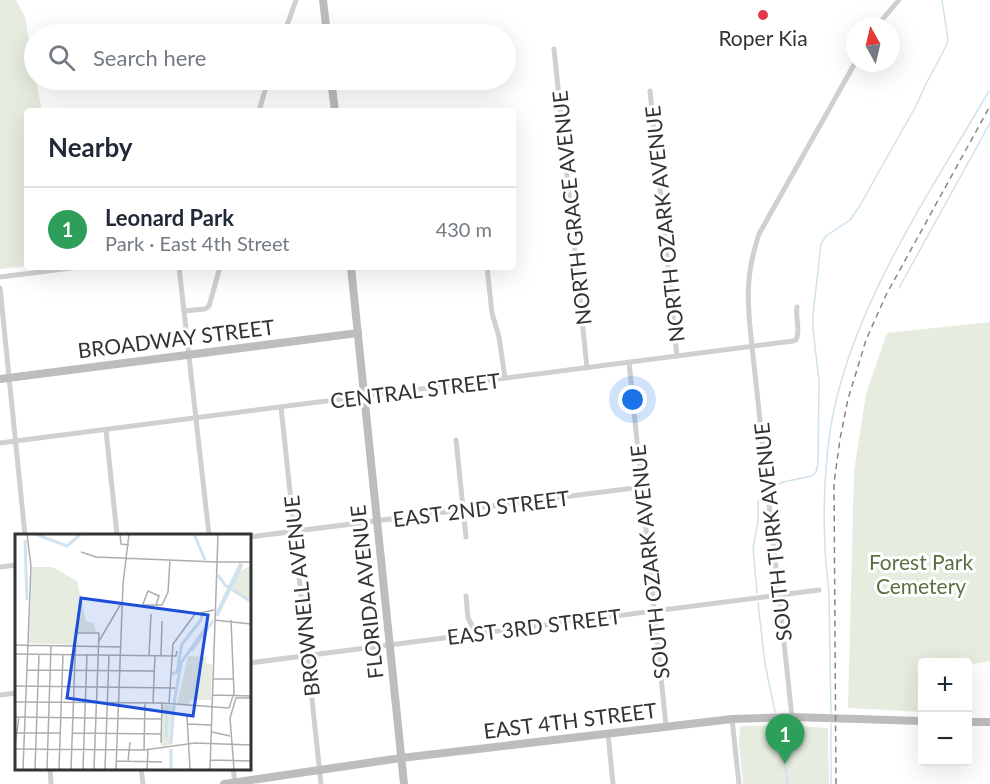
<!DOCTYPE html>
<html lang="en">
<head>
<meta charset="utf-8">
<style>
	body { margin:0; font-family:Lato,sans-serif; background:#f6f6f7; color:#1f2937 }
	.controls { position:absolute; right:18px; bottom:18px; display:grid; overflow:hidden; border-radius:6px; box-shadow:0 6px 24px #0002 }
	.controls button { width:54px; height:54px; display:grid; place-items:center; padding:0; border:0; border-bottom:2px solid #e0e1e3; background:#fff; color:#1f2937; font:30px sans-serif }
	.compass { position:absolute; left:846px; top:18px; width:54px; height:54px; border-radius:50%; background:#fff; box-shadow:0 6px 24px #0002; rotate:352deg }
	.you { position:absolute; left:633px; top:400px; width:21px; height:21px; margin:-15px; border:4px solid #fff; border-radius:50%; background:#1a73e8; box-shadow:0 0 0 9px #1a73e833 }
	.badge { display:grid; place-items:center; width:39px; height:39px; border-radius:50%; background:#2563eb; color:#fff; font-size:20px; font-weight:700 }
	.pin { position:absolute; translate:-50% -50px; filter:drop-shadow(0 2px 3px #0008) }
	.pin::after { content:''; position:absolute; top:32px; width:21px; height:18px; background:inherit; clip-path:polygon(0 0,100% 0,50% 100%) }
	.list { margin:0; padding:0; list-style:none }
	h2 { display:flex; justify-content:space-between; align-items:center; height:78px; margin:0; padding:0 24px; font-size:26px }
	h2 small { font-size:20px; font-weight:400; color:#747a83 }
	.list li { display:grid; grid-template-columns:39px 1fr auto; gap:18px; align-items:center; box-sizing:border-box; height:84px; padding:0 24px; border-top:2px solid #e0e1e3 }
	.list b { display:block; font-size:22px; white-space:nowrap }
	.list p { margin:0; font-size:20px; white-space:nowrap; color:#747a83 }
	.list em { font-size:20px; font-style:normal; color:#747a83 }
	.icon { flex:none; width:33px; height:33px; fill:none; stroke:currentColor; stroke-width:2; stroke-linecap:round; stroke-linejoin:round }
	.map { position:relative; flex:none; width:990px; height:784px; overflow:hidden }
	.search { position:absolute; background:#fff; box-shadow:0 6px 24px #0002; left:24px; top:24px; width:492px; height:66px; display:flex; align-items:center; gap:15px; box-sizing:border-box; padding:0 21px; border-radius:33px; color:#747a83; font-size:22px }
	.panel { position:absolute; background:#fff; box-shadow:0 6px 24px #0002; left:24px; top:108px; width:492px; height:162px; border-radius:6px }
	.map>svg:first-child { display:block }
	.green { fill:#e6ecdf }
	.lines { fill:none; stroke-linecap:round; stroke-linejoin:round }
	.stream { stroke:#cfe2ee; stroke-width:1.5 }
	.street { stroke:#d0d0d0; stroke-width:5 }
	.secondary { stroke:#bdbdbd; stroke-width:8 }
	.rail { stroke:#888; stroke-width:1.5; stroke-dasharray:6 4.5; stroke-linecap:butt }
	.poi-dot { fill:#e63946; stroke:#fff; stroke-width:2 }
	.labels { text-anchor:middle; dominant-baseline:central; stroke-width:6; stroke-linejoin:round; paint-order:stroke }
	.poi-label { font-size:21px; fill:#333; stroke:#fff }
	.street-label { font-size:21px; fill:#333; stroke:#fff }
	.park-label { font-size:21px; fill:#56703f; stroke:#fff }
	.inset-river { fill:none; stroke:#cfe2ee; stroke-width:3 }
	.inset-road { fill:none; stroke:#adadad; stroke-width:1.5 }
	.view { fill:#1d4ed8; fill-opacity:0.15; stroke:#1d4ed8; stroke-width:3 }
	.inset-edge { fill:none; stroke:#333; stroke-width:3 }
</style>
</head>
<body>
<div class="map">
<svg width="990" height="784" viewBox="0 0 990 784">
	<rect width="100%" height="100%" fill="#fff"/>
	<g class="green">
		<path d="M0 0H16L25 17 34 69V80H36L42 111H27V266L0 269Z"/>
		<path d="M990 322V661L968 665V662H922V712L848 708 854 471 866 394 887 333Z"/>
		<path d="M783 725 828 728 829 784H743L739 744 740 726Z"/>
	</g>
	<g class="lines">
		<g class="stream">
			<path d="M899 288 990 123"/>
			<path d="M773 487 783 482 812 476 816 472 818 464 819 381 813 329V315L821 244 826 236 850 220 859 207 916 106 925 86 946 46 948 40 942 0"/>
			<path d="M757 593 753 548 758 521V502L761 498"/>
			<path d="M758 603 765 664 775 712"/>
			<path d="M831 713C830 673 830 634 829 595 828 578 825 561 825 545 823 507 825 468 830 431 849 310 928 196 989 91"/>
			<path d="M777 723 788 784"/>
			<path d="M831 724V784"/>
		</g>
		<g class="street">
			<path d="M876 27 899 0"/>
			<path d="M284 34 296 0"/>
			<path d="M554 49 587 368"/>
			<path d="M650 91 677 356"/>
			<path d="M259 111 268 80"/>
			<path d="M179 267 209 535"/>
			<path d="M487 267 492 313 499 337 505 378"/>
			<path d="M0 277 79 267"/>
			<path d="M0 288 25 535"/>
			<path d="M184 311 205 309 209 306 220 267"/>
			<path d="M629 362 666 726"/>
			<path d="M281 407 321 784"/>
			<path d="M106 430 117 535"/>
			<path d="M456 440 466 537"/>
			<path d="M0 443 793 341 796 340C801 330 795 318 797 307"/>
			<path d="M249 537 642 487"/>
			<path d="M0 567 16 565"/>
			<path d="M466 596 468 618 476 633"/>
			<path d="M249 663 819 590"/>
			<path d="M0 695 16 693"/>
			<path d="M792 717 752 346C747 302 745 276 759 234L855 63"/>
			<path d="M732 719 739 784"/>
			<path d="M608 734 613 784"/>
			<path d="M50 768 51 784"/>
			<path d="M141 768 143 784"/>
			<path d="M233 768 235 784"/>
		</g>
		<g class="secondary">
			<path d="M323 0 327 34"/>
			<path d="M331 80 335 111"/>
			<path d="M351 267 404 784"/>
			<path d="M0 379 358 333"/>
			<path d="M968 722H990"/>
			<path d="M224 784 401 758 732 719 792 717 922 721"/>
		</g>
		<path class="rail" d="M836 784 834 483 840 439 848 399 866 340 886 295 990 106"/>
	</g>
	<circle class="poi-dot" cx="763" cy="15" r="6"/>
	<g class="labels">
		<g class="poi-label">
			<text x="763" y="37">Roper Kia</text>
		</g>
		<g class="street-label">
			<text transform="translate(571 208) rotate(-96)">NORTH GRACE AVENUE</text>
			<text transform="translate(664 224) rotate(-96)">NORTH OZARK AVENUE</text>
			<text transform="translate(176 338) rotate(-7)">BROADWAY STREET</text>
			<text transform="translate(415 390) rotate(-7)">CENTRAL STREET</text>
			<text transform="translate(481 508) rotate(-7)">EAST 2ND STREET</text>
			<text transform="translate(772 532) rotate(-96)">SOUTH TURK AVENUE</text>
			<text transform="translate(649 562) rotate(-96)">SOUTH OZARK AVENUE</text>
			<text transform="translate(366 592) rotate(-96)">FLORIDA AVENUE</text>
			<text transform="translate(301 596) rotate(-96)">BROWNELL AVENUE</text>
			<text transform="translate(534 626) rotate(-7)">EAST 3RD STREET</text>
			<text transform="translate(570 720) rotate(-7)">EAST 4TH STREET</text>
		</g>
		<g class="park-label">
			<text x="921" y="561">Forest Park<tspan x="921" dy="24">Cemetery</tspan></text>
		</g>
	</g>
	<g transform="translate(15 534)">
		<rect width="236" height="236" fill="#fff"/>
		<path d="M235 32H236L235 69 216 57 224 38ZM17 33H37L62 47 71 87 79 89 81 98H61L59 111 14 109ZM173 122 191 123V129L197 130 196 166H175L174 172 162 170ZM147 170 159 172 156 211 146 212Z" fill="#e6ecdf"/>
		<path class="inset-river" d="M20 0 52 12 66 0M179 0 190 26M10 6 12 66M203 41 210 51 236 67M202 79 226 29M202 82 227 30M176 117 198 87M157 140 162 138 167 110 186 86 187 79M159 169 166 129 191 93M151 203 152 172M156 210 159 171M156 215V235"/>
		<path class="inset-road" d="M105 0 106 10 114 11M66 18 81 23 202 28M202 28H236M141 71 144 62 133 57 128 70V71H147M147 71 153 58 155 26M199 86 236 90M84 107 107 68M0 111 106 113M0 120 161 122 162 117M134 121 136 80M146 121 147 87M12 136 139 137M199 145H219M0 152 160 154M198 161 236 162M0 168 147 169 214 174M138 169 140 121M154 170 158 110 180 80 199 76M214 174 219 159 216 86M172 182 175 235M0 183 146 185M172 190 196 191M197 198 215 202M0 199H45M57 199 146 200M146 209 147 169M0 211 4 183M0 215 129 216 180 209 236 211M129 216 130 168M196 226 236 227M102 227 147 228M113 227 115 208M8 235 16 32 12 0M20 235 24 120M32 235 36 112M44 235 48 120M56 235 61 99H84L79 235M68 235 72 120M90 235 94 121M101 235 108 50 114 0M132 235 133 216M195 235 203 0M219 235 215 184 221 164H236"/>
		<path class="view" d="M66 64 193 81 178 182 52 164Z"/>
		<rect width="236" height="236" class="inset-edge"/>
	</g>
</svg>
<div class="controls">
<button>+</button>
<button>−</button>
</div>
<svg class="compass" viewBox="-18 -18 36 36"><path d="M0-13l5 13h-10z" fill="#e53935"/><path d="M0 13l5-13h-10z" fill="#747a83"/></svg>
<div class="you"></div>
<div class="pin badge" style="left:785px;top:764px;background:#2e9e5b">1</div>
<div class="search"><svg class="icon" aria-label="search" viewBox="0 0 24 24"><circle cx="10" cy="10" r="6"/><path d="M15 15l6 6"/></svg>Search here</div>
<section class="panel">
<h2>Nearby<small></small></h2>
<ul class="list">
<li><span class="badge" style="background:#2e9e5b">1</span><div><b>Leonard Park</b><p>Park · East 4th Street</p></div><em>430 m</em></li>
</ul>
</section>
</div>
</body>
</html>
